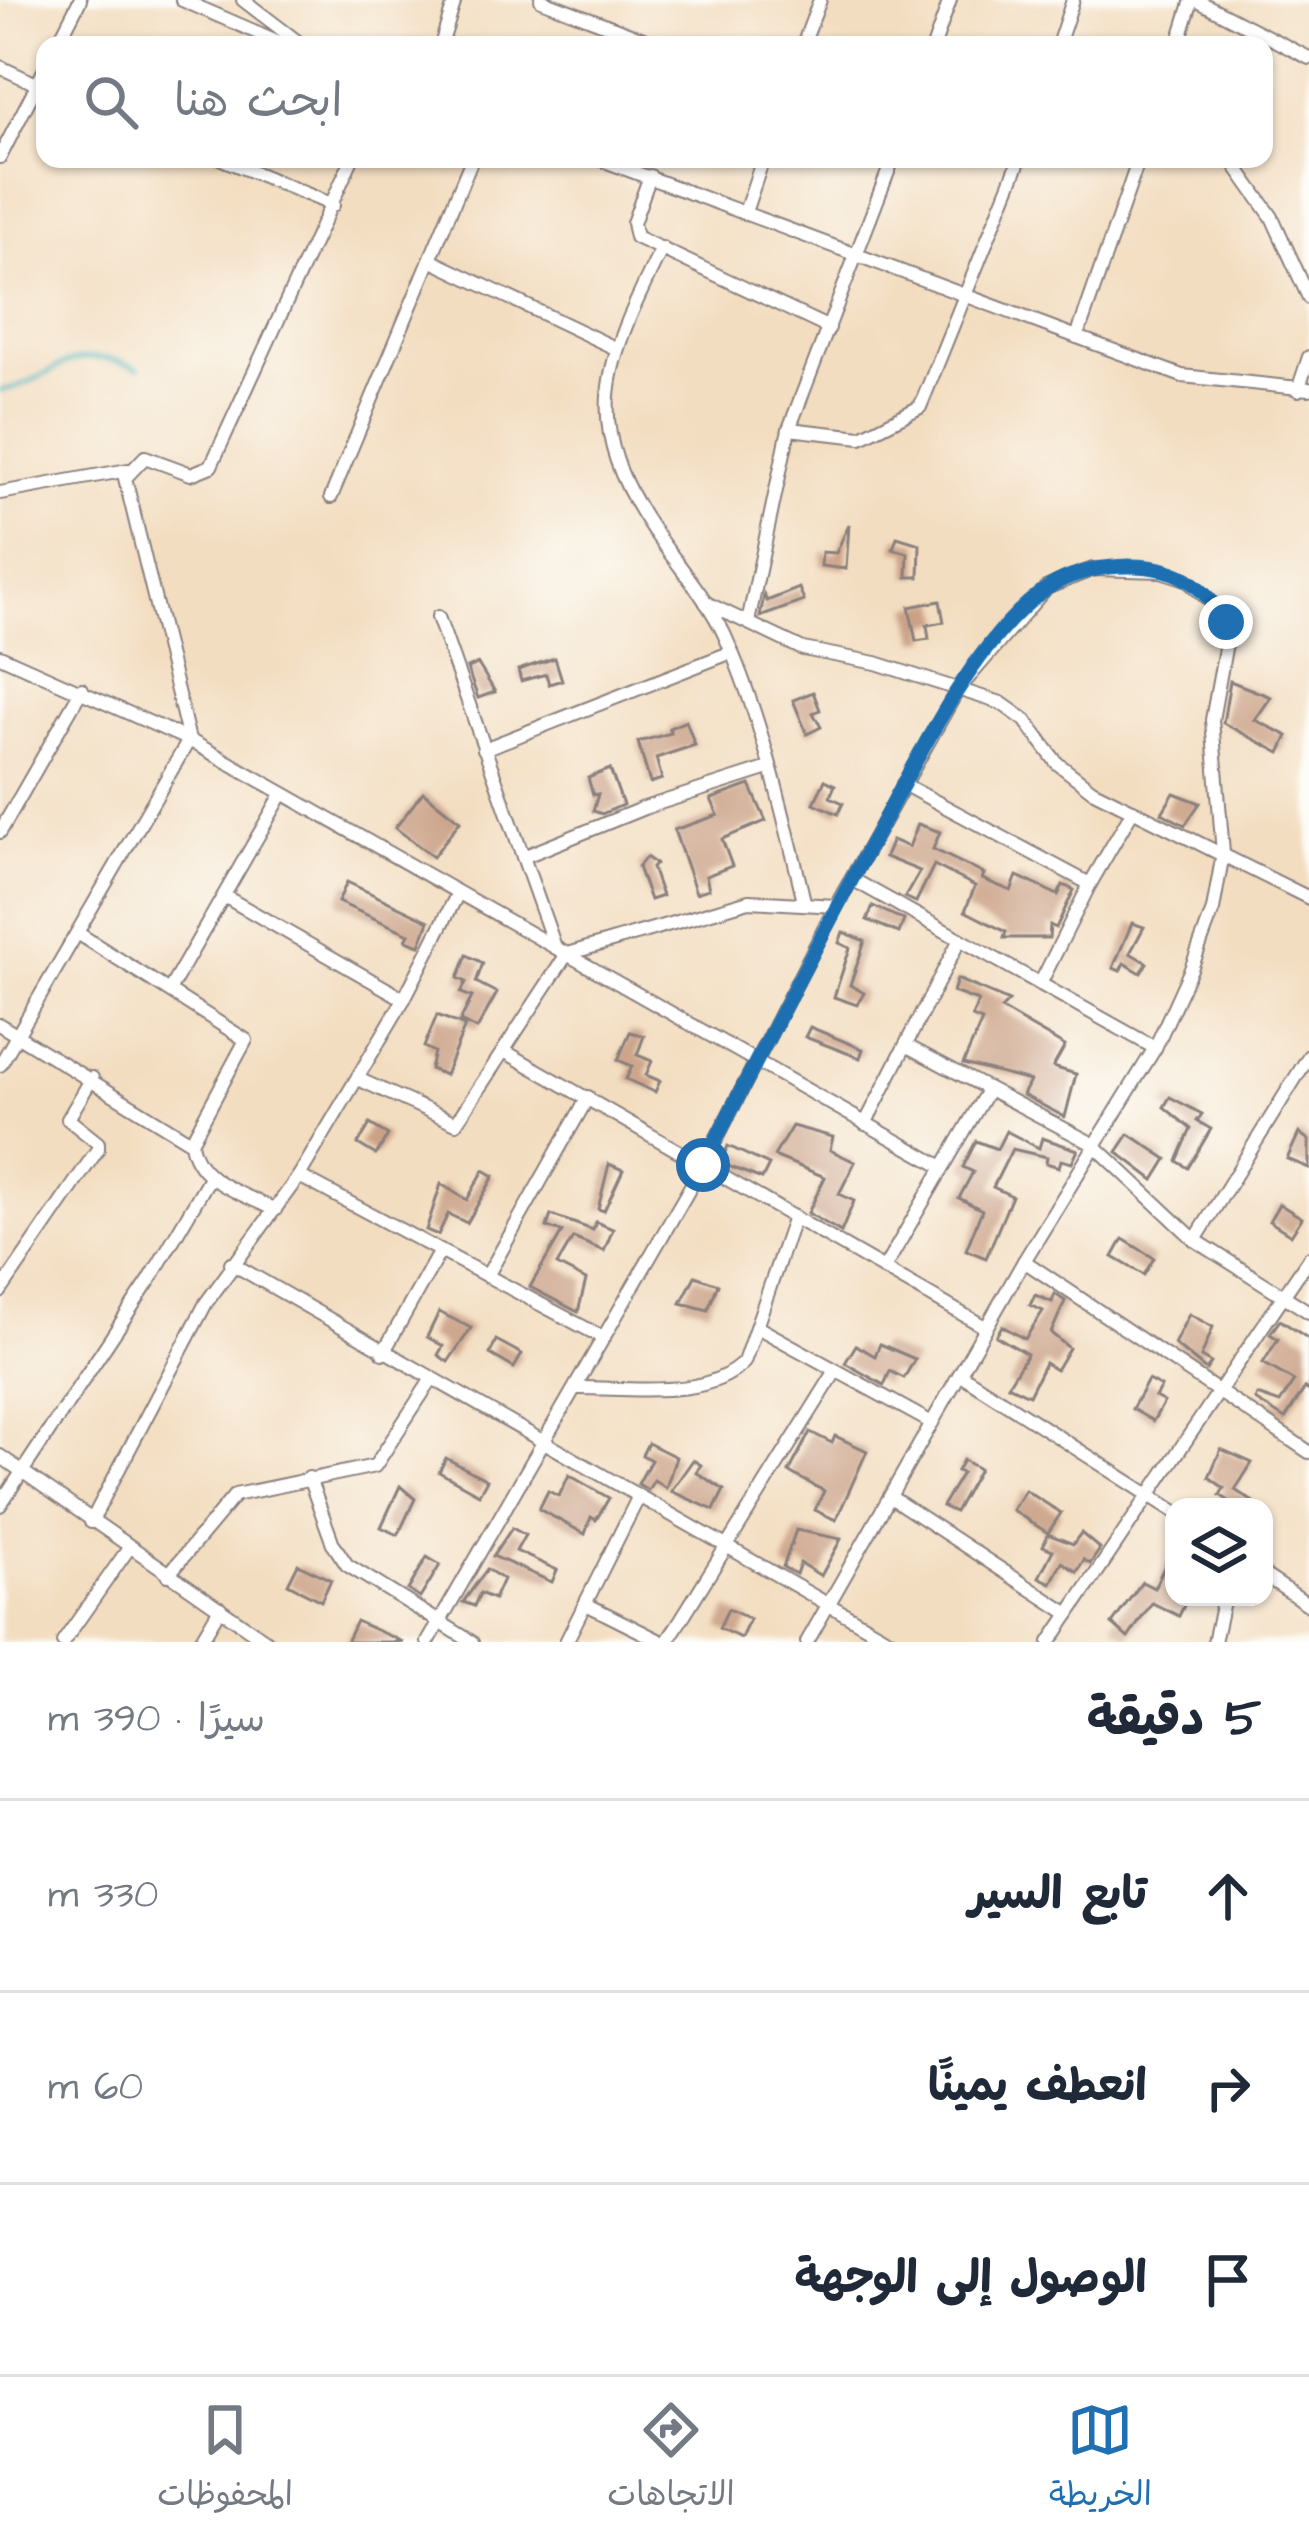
<!DOCTYPE html>
<html lang="ar">
<head>
<meta charset="utf-8">
<style>
	body { margin:0; font-family:"Architects Daughter","Playpen Sans Arabic",sans-serif; background:#f2f2f3; color:#1f2937; direction:rtl }
	.controls { position:absolute; right:36px; bottom:36px; display:grid; overflow:hidden; border-radius:24px; box-shadow:0 3px 9px #0004 }
	.controls button { width:108px; height:108px; display:grid; place-items:center; padding:0; border:0; border-bottom:3px solid #e0e1e3; background:#fff; color:#1f2937; font:60px sans-serif }
	.stop { position:absolute; width:36px; height:36px; margin:-27px; border:9px solid #1f6fb2; border-radius:50%; background:#fff }
	.stop.end { background:#1f6fb2; border-color:#fff; box-shadow:0 3px 12px #0008 }
	.list { margin:0; padding:0; list-style:none }
	h2 { display:flex; justify-content:space-between; align-items:center; height:156px; margin:0; padding:0 48px; font-size:51px }
	h2 small { font-size:39px; font-weight:400; color:#747a83 }
	.list li { display:grid; grid-template-columns:78px 1fr auto; gap:36px; align-items:center; box-sizing:border-box; height:192px; padding:0 48px; border-top:3px solid #e0e1e3 }
	.list b { display:block; font-size:45px; white-space:nowrap }
	.list em { font-size:39px; font-style:normal; color:#747a83 }
	.icon { flex:none; width:66px; height:66px; fill:none; stroke:currentColor; stroke-width:2; stroke-linecap:round; stroke-linejoin:round }
	.map { position:relative; flex:none; width:1309px; height:1642px; overflow:hidden; direction:ltr }
	.search { position:absolute; background:#fff; box-shadow:0 3px 9px #0004; left:36px; right:36px; top:36px; height:132px; display:flex; align-items:center; gap:30px; box-sizing:border-box; padding:0 42px; border-radius:24px; color:#747a83; font-size:45px }
	.sheet { height:732px; background:#fff }
	nav { display:flex; justify-content:space-around; align-items:center; box-sizing:border-box; height:168px; border-top:3px solid #e0e1e3; background:#fff; font-size:33px; color:#747a83 }
	nav a { display:grid; justify-items:center; gap:6px }
	nav .on { color:#1f6fb2 }
	.map>svg:first-child { display:block }
	.lines { fill:none; stroke-linecap:round; stroke-linejoin:round }
	.stream { stroke:#45b5bb; stroke-width:4.5 }
	.building { fill:#cba287 }
	.minor-casing { stroke:#8a807e; stroke-width:16 }
	.minor { stroke:#fff; stroke-width:12 }
	.route { stroke:#1f6fb2; stroke-width:15 }
</style>
</head>
<body>
<div class="map">
<svg width="1309" height="1642" viewBox="0 0 1309 1642">
	<rect width="100%" height="100%" fill="#fdfcf7"/>
	<filter id="ink" filterUnits="userSpaceOnUse"><feTurbulence type="fractalNoise" baseFrequency=".00833" numOctaves="2"/><feDisplacementMap in="SourceGraphic" scale="24" xChannelSelector="R" yChannelSelector="G"/><feConvolveMatrix kernelMatrix="1 2 1 2 8 2 1 2 1" color-interpolation-filters="sRGB"/></filter>
	<filter id="wash" filterUnits="userSpaceOnUse"><feTurbulence type="fractalNoise" baseFrequency=".004" numOctaves="4" result="noise"/><feDisplacementMap in="SourceGraphic" scale="48" xChannelSelector="R" yChannelSelector="G"/><feGaussianBlur stdDeviation="2.7" result="paint"/><feColorMatrix in="noise" values="0 0 0 0 0 0 0 0 0 0 0 0 0 0 0 0 0 1.4 0 .05"/><feComposite in="paint" operator="in"/></filter>
	<g filter="url(#wash)">
		<rect width="100%" height="100%" fill="#f3ddc0"/>
		<g class="lines">
			<path class="stream" d="M0 391C61 379 64 339 139 368"/>
		</g>
		<g id="blocks">
			<g class="building">
				<path d="M849 524 846 569 821 566 822 552 836 553Z"/>
				<path d="M897 537 920 544 919 577H907L908 553 893 549Z"/>
				<path d="M799 588 804 601 760 617 764 595 767 601Z"/>
				<path d="M940 601 944 622 927 625 929 639 916 641 909 607Z"/>
				<path d="M555 658 562 680 549 684 546 674 521 681 518 670Z"/>
				<path d="M478 664 495 692 478 698 467 668Z"/>
				<path d="M1230 681 1271 697 1255 720 1288 736 1280 753 1223 723Z"/>
				<path d="M813 692 820 710 813 713 821 727 807 734 793 700Z"/>
				<path d="M686 721 695 745 656 758 662 779 650 783 638 742 671 733 669 728Z"/>
				<path d="M610 769 623 805 602 814 593 811 598 794 593 795 588 778Z"/>
				<path d="M825 780 835 785 830 797 843 803 838 814 814 803Z"/>
				<path d="M750 785 766 821 722 839 732 866 706 876 709 889 696 893 674 830 718 815 711 799Z"/>
				<path d="M423 792 460 821 433 857 395 828Z"/>
				<path d="M1174 793 1200 803 1185 825 1162 813Z"/>
				<path d="M918 824 940 832 933 849 984 874 982 879 1011 891 1017 876 1058 895 1063 885 1074 890 1056 928 1050 925 1049 938H1004L1006 932 965 911 975 886 934 865 916 902 905 897 920 871 885 857 892 840 909 847Z"/>
				<path d="M646 857 656 864 652 868 662 896 650 900 638 867Z"/>
				<path d="M347 882 429 921 420 945 406 940 409 934 338 902Z"/>
				<path d="M873 906 904 920 899 933 867 920Z"/>
				<path d="M1132 923 1144 927 1130 953 1147 963 1141 973 1124 963 1120 971 1113 968Z"/>
				<path d="M843 932 865 941 850 985 864 993 857 1005 834 997 850 948 839 943Z"/>
				<path d="M467 955 483 963 476 982 497 993 477 1029 460 1021 472 997 461 993 466 982 458 978Z"/>
				<path d="M957 979 1009 1001 1001 1009 1065 1046 1053 1067 1076 1074 1065 1117 1023 1095 1030 1081 963 1064 982 1021 972 1017 978 1001 953 992Z"/>
				<path d="M437 1015 465 1026 445 1075 430 1069 434 1052 424 1047Z"/>
				<path d="M810 1027 863 1049 860 1058 805 1037Z"/>
				<path d="M630 1032 644 1036 637 1055 652 1061 646 1075 660 1081 655 1092 626 1079 632 1066 618 1060Z"/>
				<path d="M1170 1097 1202 1114 1197 1121 1211 1129 1188 1168 1177 1161 1191 1129 1164 1107Z"/>
				<path d="M370 1124 388 1135 376 1155 358 1144Z"/>
				<path d="M792 1126 833 1137 830 1150 855 1162 839 1194 854 1201 841 1232 808 1213 825 1177 774 1156Z"/>
				<path d="M1006 1131 1039 1148 1042 1138 1078 1150 1072 1163 1061 1160 1059 1167 1046 1163 1047 1157 1012 1149 993 1187 1012 1196 986 1258 966 1250 982 1210 959 1198 973 1172 963 1167 976 1141 997 1149Z"/>
				<path d="M1299 1133 1309 1140V1168L1287 1159Z"/>
				<path d="M1129 1134 1167 1159 1154 1180 1117 1152Z"/>
				<path d="M728 1146 769 1165 762 1179 720 1163Z"/>
				<path d="M609 1164 623 1170 604 1211 598 1209Z"/>
				<path d="M484 1170 494 1176 467 1223 448 1214 438 1235 426 1230 441 1184 467 1200Z"/>
				<path d="M1279 1204 1302 1218 1291 1235 1269 1221Z"/>
				<path d="M551 1215 593 1230 596 1222 613 1229 604 1251 573 1238 557 1265 586 1280 578 1312 530 1287 562 1232 547 1227Z"/>
				<path d="M1123 1239 1154 1258 1144 1275 1113 1257Z"/>
				<path d="M695 1276 718 1284 708 1310 681 1303Z"/>
				<path d="M1055 1294 1065 1301 1051 1333 1069 1348 1056 1370 1045 1363 1029 1395 1008 1385 1027 1354 996 1336 1002 1326 1025 1339 1043 1311 1030 1305 1035 1295 1052 1302Z"/>
				<path d="M439 1312 471 1328 448 1362 438 1355 443 1346 427 1337Z"/>
				<path d="M1189 1314 1213 1327 1201 1357 1211 1363 1206 1370 1174 1344Z"/>
				<path d="M1280 1320 1309 1339V1391L1305 1388 1285 1419 1255 1400 1257 1395 1280 1403 1294 1381 1263 1363 1278 1339 1270 1334Z"/>
				<path d="M496 1340 522 1354 514 1368 490 1354Z"/>
				<path d="M880 1344 915 1359 904 1378 890 1371 884 1385 845 1363 856 1345 875 1356Z"/>
				<path d="M1148 1380 1161 1387 1155 1397 1164 1402 1153 1421 1132 1409Z"/>
				<path d="M810 1432 832 1443 835 1436 867 1451 836 1520 815 1510 824 1491 789 1472Z"/>
				<path d="M648 1443 676 1457 666 1488 654 1480 648 1490 638 1484 651 1460 642 1455Z"/>
				<path d="M1221 1449 1252 1463 1235 1490 1261 1507H1238L1220 1495 1224 1488 1209 1477Z"/>
				<path d="M446 1458 487 1480 479 1494 439 1472Z"/>
				<path d="M693 1460 701 1465 696 1472 724 1490 714 1510 671 1491Z"/>
				<path d="M963 1460 979 1469 955 1512 942 1506 962 1473 957 1471Z"/>
				<path d="M569 1475 609 1498 596 1520 591 1517 585 1534 539 1509 548 1491 559 1496Z"/>
				<path d="M400 1486 415 1499 398 1535 381 1527Z"/>
				<path d="M1025 1490 1061 1513 1048 1533 1012 1510Z"/>
				<path d="M512 1528 525 1535 516 1551 557 1570 552 1582 493 1556Z"/>
				<path d="M796 1530 841 1539 821 1576 800 1563 796 1574 783 1567Z"/>
				<path d="M1081 1533 1100 1549 1090 1564 1084 1560 1077 1572 1062 1562 1051 1583 1039 1577 1053 1550 1043 1546 1048 1534 1073 1544Z"/>
				<path d="M1174 1547V1597H1188L1179 1616 1152 1603 1128 1638 1112 1624 1142 1582 1154 1588Z"/>
				<path d="M427 1557 440 1565 420 1598 408 1590Z"/>
				<path d="M298 1564 331 1580 321 1601 288 1584Z"/>
				<path d="M487 1569 503 1579 494 1599 480 1593 474 1606 463 1602Z"/>
				<path d="M728 1609 750 1619 741 1638 719 1628Z"/>
				<path d="M356 1621 403 1642H346Z"/>
			</g>
		</g>
	</g>
	<g filter="url(#ink)">
		<use href="#blocks" fill-opacity="0" stroke="#8a807e" stroke-width="3"/>
		<g class="lines">
			<g class="minor-casing">
				<g id="minor">
					<path d="M182 0 286 45"/>
					<path d="M243 0 302 45"/>
					<path d="M541 0 659 45"/>
					<path d="M1196 0 1309 58"/>
					<path d="M57 45 80 0"/>
					<path d="M441 45 455 0"/>
					<path d="M803 45 820 0"/>
					<path d="M934 45 950 0"/>
					<path d="M1058 45 1073 0"/>
					<path d="M1178 45 1192 0"/>
					<path d="M0 67 45 88"/>
					<path d="M0 157 45 69"/>
					<path d="M222 159 333 205"/>
					<path d="M599 159 1182 376 1309 389"/>
					<path d="M1231 159 1272 217 1309 298"/>
					<path d="M650 176 633 223 636 237 829 328"/>
					<path d="M745 212 763 159"/>
					<path d="M662 248C605 364 577 422 658 537 681 569 709 601 725 636 762 719 783 813 804 901"/>
					<path d="M430 260 615 348"/>
					<path d="M1077 337 1139 159"/>
					<path d="M1298 390 1309 357"/>
					<path d="M789 429 861 437 920 407 1020 159"/>
					<path d="M0 493 128 470"/>
					<path d="M331 497 472 159"/>
					<path d="M706 603 803 649 876 663 1001 703 1025 720 1057 763 1092 790 1309 898"/>
					<path d="M438 617 555 947"/>
					<path d="M748 622 789 429 893 159"/>
					<path d="M0 656 189 740 941 1166"/>
					<path d="M484 749 732 652"/>
					<path d="M903 784 1090 884 1040 984"/>
					<path d="M0 832 82 689"/>
					<path d="M523 857 644 808 769 768"/>
					<path d="M852 879 1155 1048"/>
					<path d="M1090 884 1133 810"/>
					<path d="M224 896 404 999"/>
					<path d="M79 934 246 1040 191 1142"/>
					<path d="M170 989 281 796"/>
					<path d="M0 1025 191 1142C196 1182 243 1193 275 1210"/>
					<path d="M907 1046 1093 1144 1195 1240 1309 1312"/>
					<path d="M504 1051 985 1327"/>
					<path d="M0 1065 189 740 125 478 145 457 191 474 211 466 352 159"/>
					<path d="M358 1079 456 1123 567 954 749 901 836 906"/>
					<path d="M865 1124 960 939"/>
					<path d="M299 1176 604 1338"/>
					<path d="M1195 1240 1309 1056"/>
					<path d="M1024 1261 1309 1452"/>
					<path d="M231 1263 894 1642"/>
					<path d="M885 1267 988 1090"/>
					<path d="M487 1276 588 1097"/>
					<path d="M0 1292 98 1149V1143L68 1119 92 1078"/>
					<path d="M757 1327 932 1423"/>
					<path d="M383 1353 440 1251"/>
					<path d="M960 1374 1174 1511"/>
					<path d="M576 1388C626 1387 707 1401 744 1362L794 1217"/>
					<path d="M0 1456 268 1642"/>
					<path d="M309 1478 333 1544 347 1565 472 1642"/>
					<path d="M892 1498 1069 1614"/>
					<path d="M0 1505 149 1281 210 1177"/>
					<path d="M91 1522 206 1303 299 1176 404 999 458 893"/>
					<path d="M168 1575 235 1495 375 1466 431 1380"/>
					<path d="M1264 1575 1309 1605"/>
					<path d="M586 1604 662 1642"/>
					<path d="M63 1642 129 1548"/>
					<path d="M200 1642 220 1608"/>
					<path d="M428 1642 703 1165 836 906 957 691 1046 588 1093 569 1161 571 1186 579 1209 600 1228 632 1212 720 1223 853 1213 910 1191 969 1155 1048 1024 1261 807 1642"/>
					<path d="M566 1642 638 1498"/>
					<path d="M667 1642 835 1372"/>
					<path d="M1050 1642 1309 1258"/>
					<path d="M1214 1642 1224 1597"/>
				</g>
			</g>
			<use href="#minor" class="minor"/>
		</g>
	</g>
	<g class="lines" filter="url(#ink)">
		<path class="route" d="M703 1165C760 1054 817 942 877 833 917 759 978 633 1049 587 1084 564 1153 557 1189 581 1205 591 1215 607 1226 622"/>
	</g>
</svg>
<div class="controls">
<button><svg class="icon" aria-label="layers" viewBox="0 0 24 24"><path d="M12 4l9 5-9 5-9-5zM3 14l9 5 9-5"/></svg></button>
</div>
<div class="stop" style="left:703px;top:1165px"></div>
<div class="stop end" style="left:1226px;top:622px"></div>
<div class="search"><svg class="icon" aria-label="search" viewBox="0 0 24 24"><circle cx="10" cy="10" r="6"/><path d="M15 15l6 6"/></svg>ابحث هنا</div>
</div>
<section class="sheet">
<h2>5 دقيقة<small>سيرًا · 390 m</small></h2>
<ul class="list">
<li><svg class="icon" aria-label="ahead" viewBox="0 0 24 24"><path d="M12 20V5M6 11l6-6 6 6"/></svg><div><b>تابع السير</b></div><em>330 m</em></li>
<li><svg class="icon" aria-label="right" viewBox="0 0 24 24"><path d="M7 20v-9h11M14 6l5 5-5 5"/></svg><div><b>انعطف يمينًا</b></div><em>60 m</em></li>
<li><svg class="icon" aria-label="arrive" viewBox="0 0 24 24"><path d="M6 21V4h12l-3 4 3 4H6"/></svg><div><b>الوصول إلى الوجهة</b></div></li>
</ul>
</section>
<nav>
<a class="on"><svg class="icon" aria-label="map" viewBox="0 0 24 24"><path d="M3 6l6-2 6 2 6-2v14l-6 2-6-2-6 2zM9 4v14M15 6v14"/></svg>الخريطة</a>
<a><svg class="icon" aria-label="directions" viewBox="0 0 24 24"><path d="M12 3l9 9-9 9-9-9zM9 14v-3h6M13 9l2 2-2 2"/></svg>الاتجاهات</a>
<a><svg class="icon" aria-label="saved" viewBox="0 0 24 24"><path d="M7 4h10v16l-5-4-5 4z"/></svg>المحفوظات</a>
</nav>
</body>
</html>
